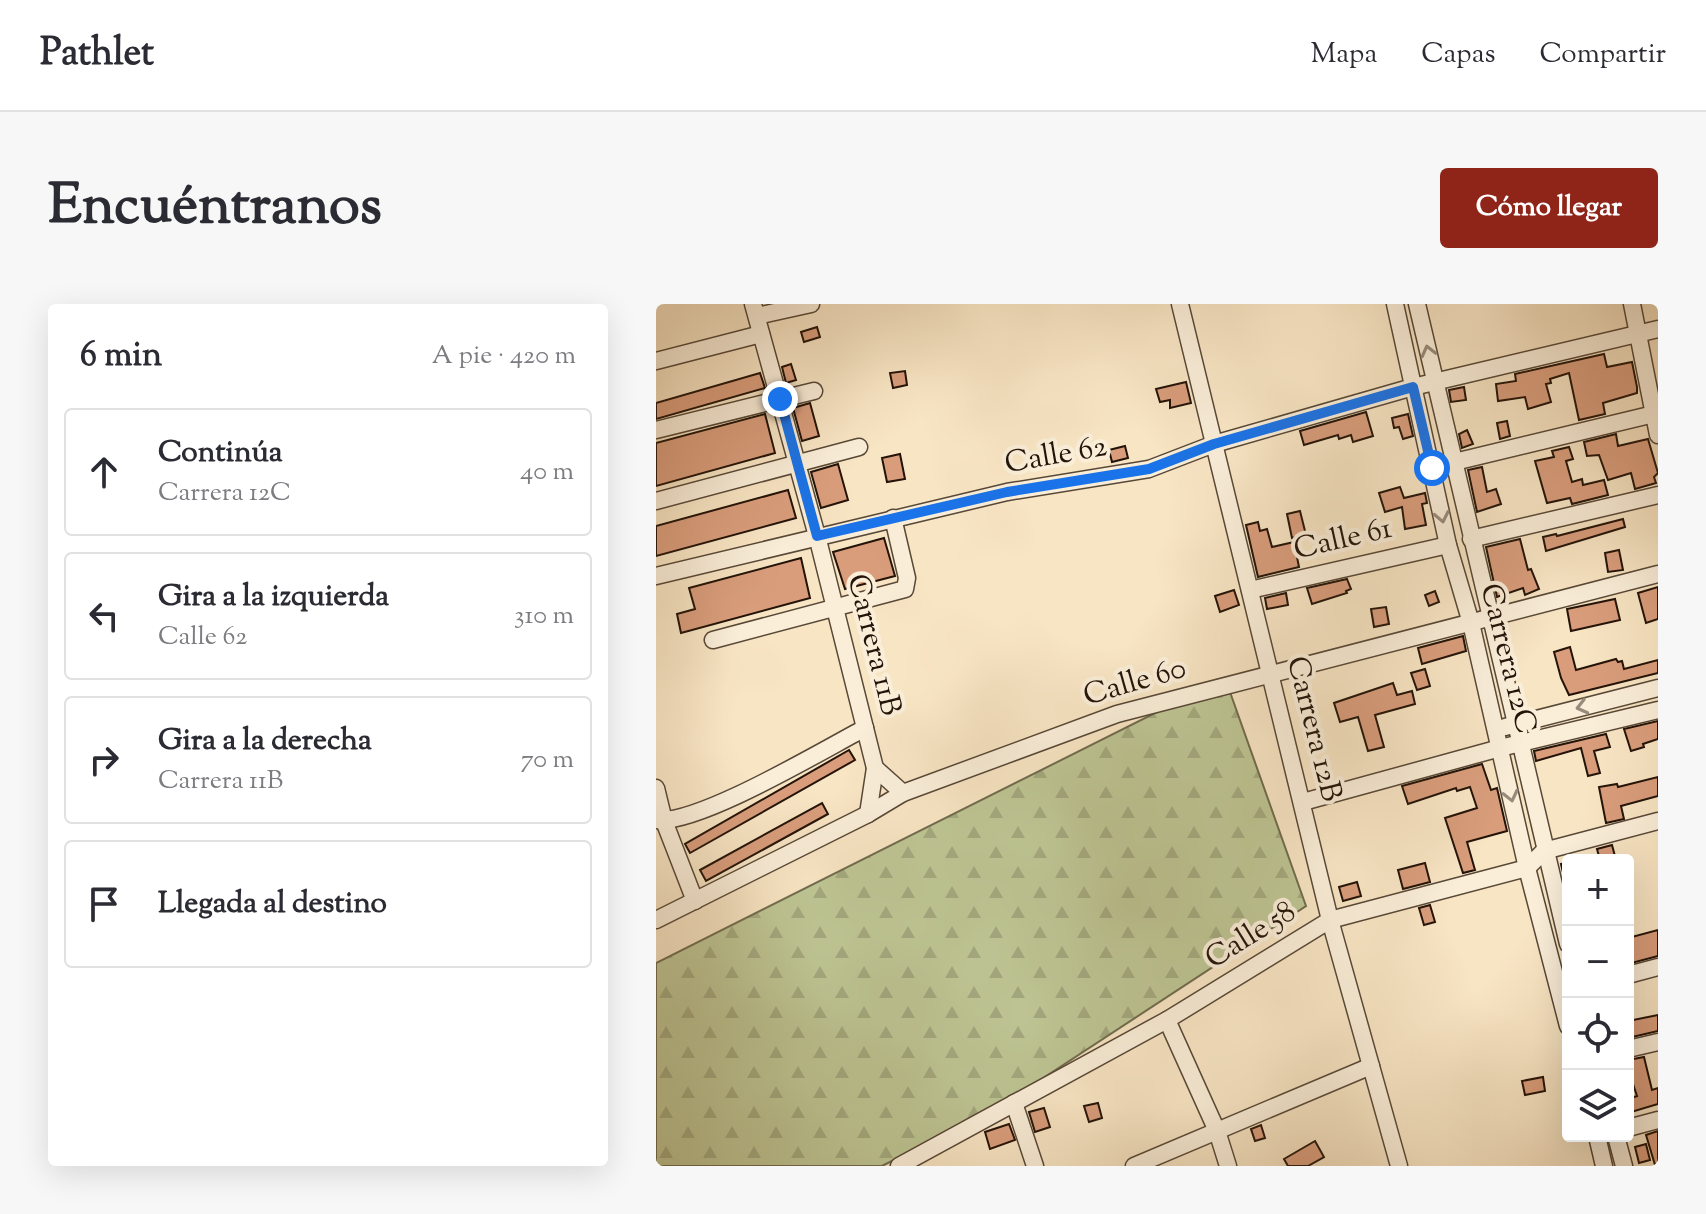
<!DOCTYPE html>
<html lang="es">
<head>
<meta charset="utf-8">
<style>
	body { margin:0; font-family:"Sorts Mill Goudy",serif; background:#f7f7f7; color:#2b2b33 }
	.controls { position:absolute; right:24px; bottom:24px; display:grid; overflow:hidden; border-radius:8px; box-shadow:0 8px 32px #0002 }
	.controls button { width:72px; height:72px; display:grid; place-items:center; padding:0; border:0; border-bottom:2px solid #e1e1e2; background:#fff; color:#2b2b33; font:40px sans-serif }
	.stop { position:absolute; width:24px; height:24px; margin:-18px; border:6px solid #1a73e8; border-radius:50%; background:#fff }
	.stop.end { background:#1a73e8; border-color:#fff; box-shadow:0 2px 8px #0008 }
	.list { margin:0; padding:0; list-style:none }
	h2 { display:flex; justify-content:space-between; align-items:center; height:104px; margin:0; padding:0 32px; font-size:34px }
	h2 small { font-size:26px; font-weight:400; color:#7c7c81 }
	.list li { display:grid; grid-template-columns:52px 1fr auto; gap:24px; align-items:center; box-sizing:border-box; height:128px; margin:0 16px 16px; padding:0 16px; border:2px solid #e1e1e2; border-radius:8px }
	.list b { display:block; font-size:30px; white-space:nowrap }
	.list p { margin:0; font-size:26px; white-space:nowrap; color:#7c7c81 }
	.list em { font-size:26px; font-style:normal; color:#7c7c81 }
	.icon { flex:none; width:44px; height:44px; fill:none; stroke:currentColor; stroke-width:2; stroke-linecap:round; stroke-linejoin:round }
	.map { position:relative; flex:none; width:1002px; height:862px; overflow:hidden; border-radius:8px }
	header { display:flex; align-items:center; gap:48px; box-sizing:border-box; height:112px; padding:0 40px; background:#fff; border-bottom:2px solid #e1e1e2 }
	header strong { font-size:38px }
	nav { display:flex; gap:44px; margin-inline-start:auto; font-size:28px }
	.intro { display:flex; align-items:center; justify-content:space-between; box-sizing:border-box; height:192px; padding:0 48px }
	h1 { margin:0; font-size:56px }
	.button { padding:20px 36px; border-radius:8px; background:#8f2418; color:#fff; font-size:28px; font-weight:700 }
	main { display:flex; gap:48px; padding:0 48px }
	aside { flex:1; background:#fff; border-radius:8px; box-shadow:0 8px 32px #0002 }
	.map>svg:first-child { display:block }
	.forest { fill:url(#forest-firs); stroke:#706c4e; stroke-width:2 }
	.building { fill:#d99d7c; stroke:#231308; stroke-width:2 }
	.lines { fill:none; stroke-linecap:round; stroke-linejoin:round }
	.minor-casing { stroke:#584837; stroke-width:19 }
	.minor { stroke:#faeed9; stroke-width:16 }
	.oneway { stroke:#998b7b }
	.route { stroke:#1a73e8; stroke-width:10 }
	.labels { text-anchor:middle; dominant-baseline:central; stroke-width:8; stroke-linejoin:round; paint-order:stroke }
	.street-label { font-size:30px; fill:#231308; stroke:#faeed9 }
</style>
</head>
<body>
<header>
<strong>Pathlet</strong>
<nav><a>Mapa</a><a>Capas</a><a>Compartir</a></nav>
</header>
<div class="intro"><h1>Encuéntranos</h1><a class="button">Cómo llegar</a></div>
<main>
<aside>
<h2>6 min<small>A pie · 420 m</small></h2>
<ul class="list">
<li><svg class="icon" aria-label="ahead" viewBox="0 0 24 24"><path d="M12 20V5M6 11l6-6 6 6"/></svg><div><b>Continúa</b><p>Carrera 12C</p></div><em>40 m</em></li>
<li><svg class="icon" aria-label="left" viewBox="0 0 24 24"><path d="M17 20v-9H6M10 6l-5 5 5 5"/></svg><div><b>Gira a la izquierda</b><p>Calle 62</p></div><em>310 m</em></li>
<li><svg class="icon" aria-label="right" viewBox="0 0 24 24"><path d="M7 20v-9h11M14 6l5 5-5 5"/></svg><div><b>Gira a la derecha</b><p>Carrera 11B</p></div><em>70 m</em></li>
<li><svg class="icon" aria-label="arrive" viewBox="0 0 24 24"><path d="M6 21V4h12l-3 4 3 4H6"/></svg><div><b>Llegada al destino</b></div></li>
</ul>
</aside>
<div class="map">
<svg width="1002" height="862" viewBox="0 0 1002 862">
	<defs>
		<pattern id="forest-firs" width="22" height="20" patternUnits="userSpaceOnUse" patternTransform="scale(2)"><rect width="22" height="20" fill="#bec594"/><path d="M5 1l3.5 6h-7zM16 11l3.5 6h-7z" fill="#a3a87e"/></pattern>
	</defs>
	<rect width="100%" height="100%" fill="#f8e5c4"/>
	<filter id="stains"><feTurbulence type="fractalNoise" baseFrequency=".0025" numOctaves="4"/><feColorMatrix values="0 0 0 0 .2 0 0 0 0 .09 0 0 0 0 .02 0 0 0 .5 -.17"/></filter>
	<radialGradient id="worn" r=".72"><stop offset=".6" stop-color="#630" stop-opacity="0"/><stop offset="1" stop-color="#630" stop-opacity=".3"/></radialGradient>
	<path class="forest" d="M569 374 650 602 340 805 226 862H0V659Z"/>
	<g class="building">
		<path d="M161 23 164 33 148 38 145 28Z"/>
		<path d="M948 50 951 63 976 58 981 83V89L947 99 949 110 923 116 913 69 894 75 895 79 890 80 895 98 872 105 869 93 842 97 840 80 860 77 859 70Z"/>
		<path d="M135 60 140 76 130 79 126 63Z"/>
		<path d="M249 67 251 81 237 84 234 69Z"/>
		<path d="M104 69 109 84 0 115V99Z"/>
		<path d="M530 78 535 99 514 104V96L504 98 500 85Z"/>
		<path d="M808 83 810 96 795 98 793 86Z"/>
		<path d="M154 99 163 132 146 137 137 104Z"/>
		<path d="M710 108 717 132 697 138 695 131 683 135 682 131 648 141 644 127Z"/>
		<path d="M109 110 119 149 0 182V139Z"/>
		<path d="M752 110 757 132 747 135 743 123 738 124 736 114Z"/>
		<path d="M851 117 854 132 844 135 841 119Z"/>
		<path d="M811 126 817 140 806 144 803 130Z"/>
		<path d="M960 130 962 142 992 135 1002 169 998 173 1000 179 979 185 975 169 952 176 943 151 931 152 928 138Z"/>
		<path d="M469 142 472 154 456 158 453 146Z"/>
		<path d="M913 143 917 155 910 157 916 178 926 175 927 181 948 176 952 191 916 200 914 194 891 199 879 157 898 153 896 147Z"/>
		<path d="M244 150 249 175 231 178 226 154Z"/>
		<path d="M182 160 192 196 165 204 155 168Z"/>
		<path d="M826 163 831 188 840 185 845 200 821 208 812 166Z"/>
		<path d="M744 183 748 194 769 189 771 199 766 200 770 221 749 225 746 203 729 208 723 189Z"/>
		<path d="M132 186 140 214 0 252V222Z"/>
		<path d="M644 207 650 231 636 234 631 210Z"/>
		<path d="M967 215 969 223 890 247 887 233 900 230 901 232Z"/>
		<path d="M602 218 604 227 611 225 616 243 638 238 643 263 602 273 590 221Z"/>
		<path d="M228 234 239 272 189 285 177 248Z"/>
		<path d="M864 235 872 266 875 265 883 285 869 291 867 284 841 293 830 243Z"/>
		<path d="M963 246 967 266 952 268 949 249Z"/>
		<path d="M145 254 154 294 25 329 21 310 39 305 33 284Z"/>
		<path d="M691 275 695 285 690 287 691 289 656 300 651 284Z"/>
		<path d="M1002 283V315L990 319 982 289Z"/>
		<path d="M578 286 583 301 564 308 559 292Z"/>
		<path d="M779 287 783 298 773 302 769 291Z"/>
		<path d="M630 289 632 301 611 305 609 294Z"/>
		<path d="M959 295 964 316 915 327 911 305Z"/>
		<path d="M730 303 733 320 718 323 715 305Z"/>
		<path d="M807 332 810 347 766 360 762 344Z"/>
		<path d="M914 343 920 366 960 355 962 358 966 357 968 365 1002 356V369L913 391 905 374 898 348Z"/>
		<path d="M769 365 774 382 761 386 755 369Z"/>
		<path d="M737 379 741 391 756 387 759 400 719 411 728 443 712 447 702 413 684 418 678 399Z"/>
		<path d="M1002 417V435L987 440 988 443 975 447 968 425Z"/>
		<path d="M950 430 954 443 938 447 944 469 932 472 925 444 880 457 878 447Z"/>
		<path d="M193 446 199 456 34 549 29 540Z"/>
		<path d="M826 460 835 486 841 484 851 527 811 538 819 566 807 569 789 514 821 504 814 483 801 487 800 484 752 500 746 482Z"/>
		<path d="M1002 473V492L965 502 968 515 950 519 943 483 961 480 962 483Z"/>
		<path d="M166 499 172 510 50 577 44 566Z"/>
		<path d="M956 541 960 556H944L941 545Z"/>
		<path d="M912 558V591L905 560Z"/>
		<path d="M769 559 774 578 747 585 742 566Z"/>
		<path d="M701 578 705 592 687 597 683 583Z"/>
		<path d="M774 601 779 618 768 621 763 604Z"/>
		<path d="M1002 626V652L972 660V634Z"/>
		<path d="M1002 711V727L972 734V717Z"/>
		<path d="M988 753 996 786 1002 784V800L972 809V795L981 792 972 765V756Z"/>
		<path d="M887 773 889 787 869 791 866 777Z"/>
		<path d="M442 799 446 814 433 818 428 802Z"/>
		<path d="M388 804 394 823 379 828 373 808Z"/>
		<path d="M353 820 359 836 334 845 329 828Z"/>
		<path d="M605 821 609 834 599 837 595 825Z"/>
		<path d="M1002 827V860L999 861 990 831Z"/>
		<path d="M659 837 668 853 652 862H632L628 855Z"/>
		<path d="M990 840 994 856 983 859 979 843Z"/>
	</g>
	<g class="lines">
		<g class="minor-casing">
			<g id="minor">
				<path d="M97 0 161 232 219 464 212 510"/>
				<path d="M524 0 674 616 743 862"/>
				<path d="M739 0 792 241 815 319 871 564 912 722"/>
				<path d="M761 0 912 640"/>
				<path d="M976 0 1002 131"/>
				<path d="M101 12 155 0"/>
				<path d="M0 57 105 30"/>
				<path d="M0 126 158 87"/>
				<path d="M790 160 1002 109"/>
				<path d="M0 197 203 143"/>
				<path d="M815 235 1002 191"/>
				<path d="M0 272 351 188 493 165 558 140 757 83 1002 25"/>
				<path d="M594 286 792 241"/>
				<path d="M57 336 249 285 251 274 237 214"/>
				<path d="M849 423 1002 384"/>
				<path d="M219 464 247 489"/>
				<path d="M0 484 8 517 39 597"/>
				<path d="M647 498 844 444 1002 406"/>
				<path d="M0 516C42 521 167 446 209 424"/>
				<path d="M0 616 212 510 247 489 461 410 1002 270"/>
				<path d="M972 671 1002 663"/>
				<path d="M511 716 561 827 572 862"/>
				<path d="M972 745 1002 738"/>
				<path d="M358 799 379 862"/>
				<path d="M972 824 1002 816"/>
				<path d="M941 832 948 862"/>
				<path d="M960 832 968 862"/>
				<path d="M243 862 511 716 674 616 871 564 888 547 1002 517"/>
				<path d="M478 862 715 762"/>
			</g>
		</g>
		<use href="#minor" class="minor"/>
	</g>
	<defs><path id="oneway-chevron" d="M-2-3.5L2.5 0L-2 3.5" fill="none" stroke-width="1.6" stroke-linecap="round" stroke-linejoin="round" transform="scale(2)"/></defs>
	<g class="oneway">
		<use href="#oneway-chevron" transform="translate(772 47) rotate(-104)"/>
		<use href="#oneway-chevron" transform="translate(786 213) rotate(78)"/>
		<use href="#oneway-chevron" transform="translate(926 403) rotate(166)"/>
		<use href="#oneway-chevron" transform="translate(855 492) rotate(77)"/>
	</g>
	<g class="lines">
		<path class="route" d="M124 95 161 232 351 188 493 165 558 140 757 83 776 164"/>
	</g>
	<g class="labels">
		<g class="street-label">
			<text transform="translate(400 152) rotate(-10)">Calle 62</text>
			<text transform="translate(687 236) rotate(-13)">Calle 61</text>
			<text transform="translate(217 341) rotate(76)">Carrera 11B</text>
			<text transform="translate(851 355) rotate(76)">Carrera 12C</text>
			<text transform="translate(479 379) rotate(-16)">Calle 60</text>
			<text transform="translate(657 425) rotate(76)">Carrera 12B</text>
			<text transform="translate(595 632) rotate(-32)">Calle 58</text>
		</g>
	</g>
	<rect width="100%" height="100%" filter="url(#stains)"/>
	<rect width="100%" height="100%" fill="url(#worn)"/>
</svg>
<div class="controls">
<button>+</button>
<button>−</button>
<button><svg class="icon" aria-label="locate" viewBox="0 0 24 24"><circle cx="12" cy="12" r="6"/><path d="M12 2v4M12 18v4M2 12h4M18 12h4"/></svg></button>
<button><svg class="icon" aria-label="layers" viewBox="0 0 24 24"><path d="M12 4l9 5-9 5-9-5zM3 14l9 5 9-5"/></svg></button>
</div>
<div class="stop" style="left:776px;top:164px"></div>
<div class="stop end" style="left:124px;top:95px"></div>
</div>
</main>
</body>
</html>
